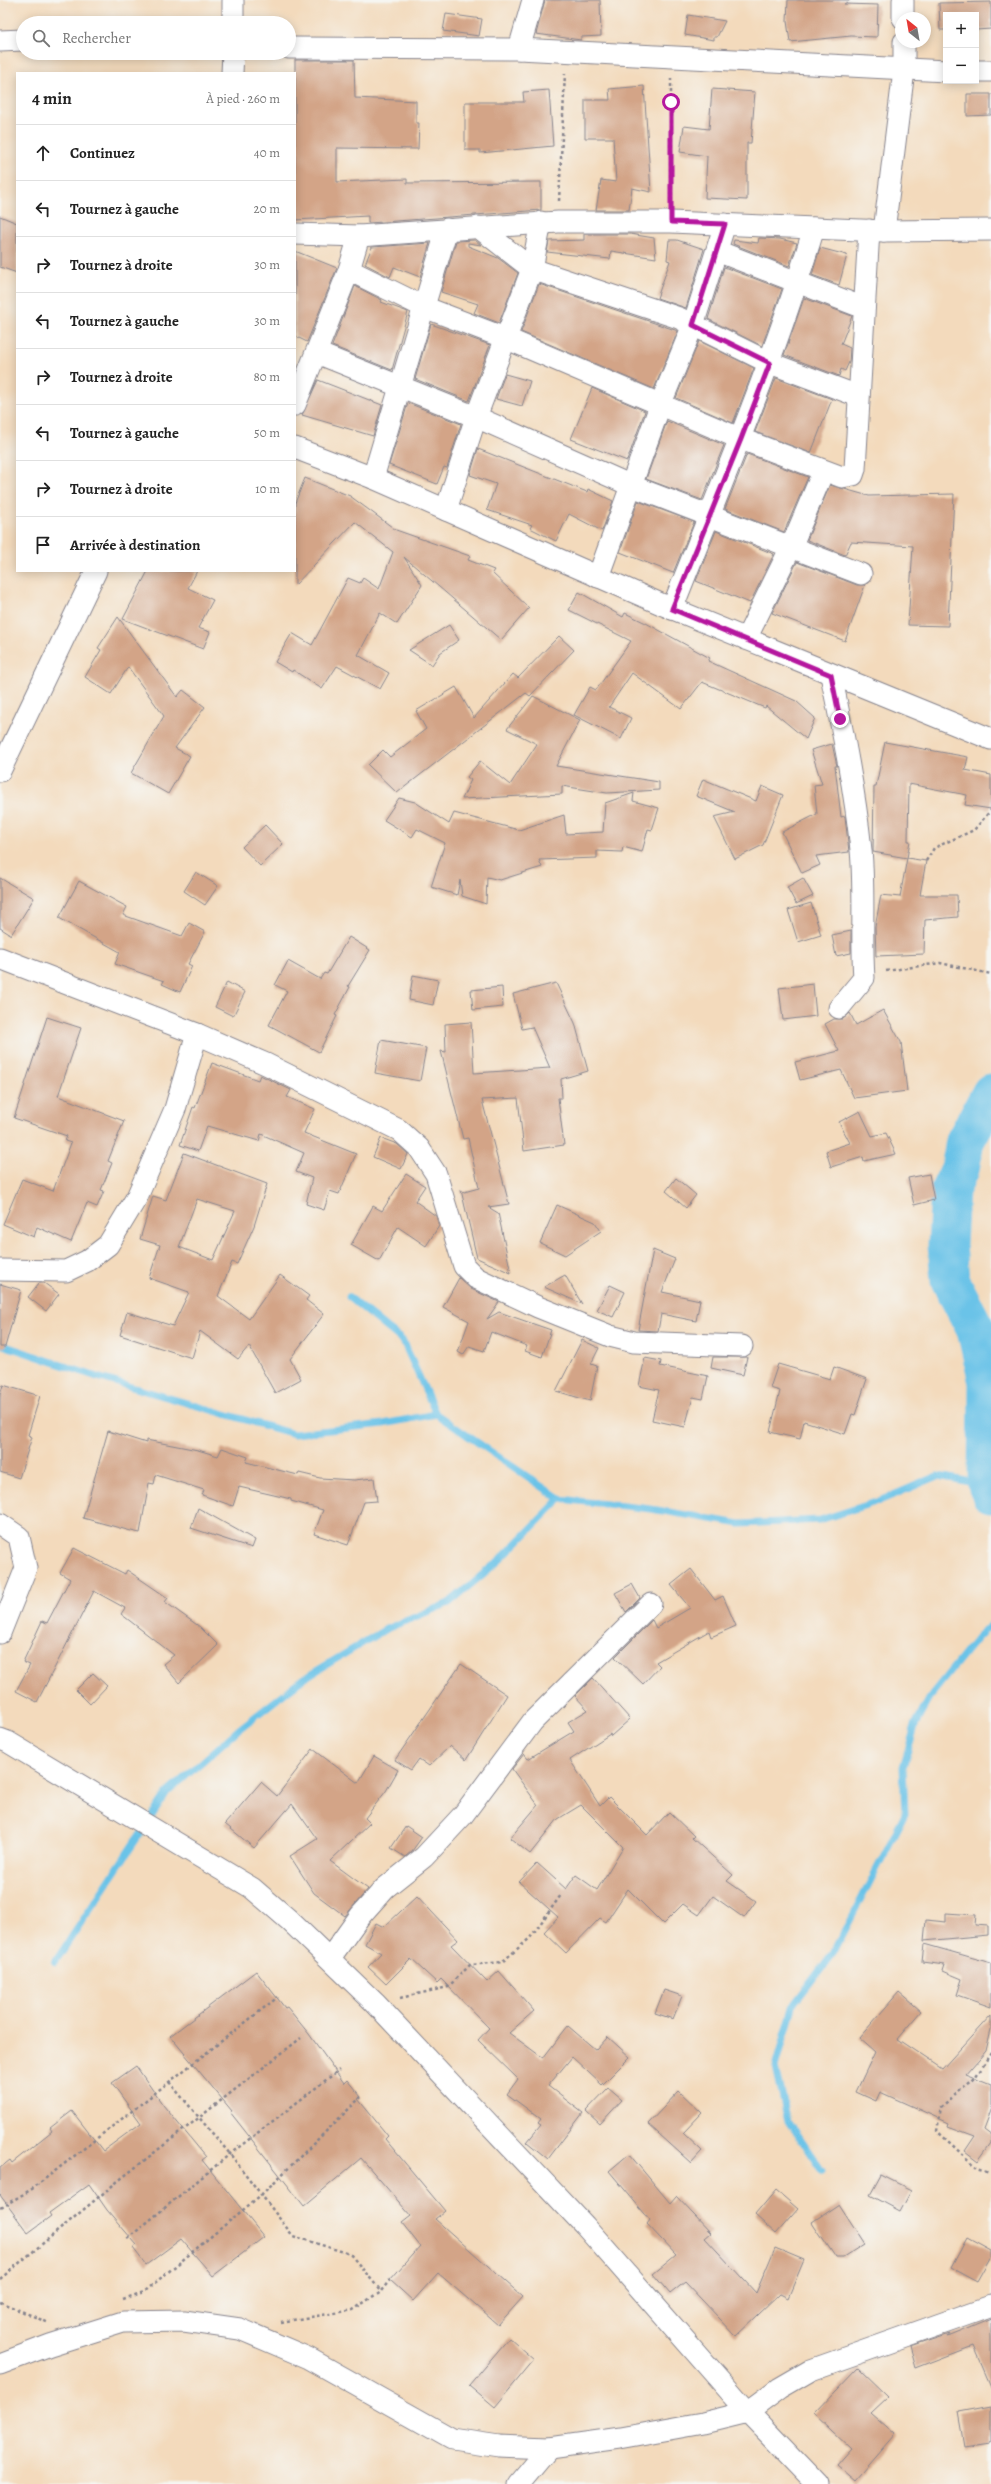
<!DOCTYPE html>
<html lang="fr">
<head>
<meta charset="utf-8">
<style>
	body { margin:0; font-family:Alegreya,serif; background:#f2f2f2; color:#222 }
	.controls { position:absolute; right:12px; top:12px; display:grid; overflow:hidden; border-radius:0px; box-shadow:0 2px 10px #0003 }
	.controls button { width:36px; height:36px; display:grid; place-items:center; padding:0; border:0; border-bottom:1px solid #e0e0e0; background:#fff; color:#222; font:20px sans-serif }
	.compass { position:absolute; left:895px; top:12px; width:36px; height:36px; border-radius:50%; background:#fff; box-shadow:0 2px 10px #0003; rotate:329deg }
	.stop { position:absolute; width:12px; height:12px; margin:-9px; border:3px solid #b5179e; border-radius:50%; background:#fff }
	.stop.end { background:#b5179e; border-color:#fff; box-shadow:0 1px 4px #0008 }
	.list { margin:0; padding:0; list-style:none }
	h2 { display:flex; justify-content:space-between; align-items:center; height:52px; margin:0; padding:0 16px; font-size:17px }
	h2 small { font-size:13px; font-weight:400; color:#767676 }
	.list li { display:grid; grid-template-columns:26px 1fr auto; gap:12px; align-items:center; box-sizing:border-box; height:56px; padding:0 16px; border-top:1px solid #e0e0e0 }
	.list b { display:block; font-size:15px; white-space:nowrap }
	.list em { font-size:13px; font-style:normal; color:#767676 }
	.icon { flex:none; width:22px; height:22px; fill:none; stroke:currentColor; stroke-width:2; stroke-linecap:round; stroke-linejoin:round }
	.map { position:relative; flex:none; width:991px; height:2484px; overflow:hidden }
	.search { position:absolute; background:#fff; box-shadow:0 2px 10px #0003; left:16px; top:16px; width:280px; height:44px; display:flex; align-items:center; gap:10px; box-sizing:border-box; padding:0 14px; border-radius:22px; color:#767676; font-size:15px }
	.panel { position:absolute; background:#fff; box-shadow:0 2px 10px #0003; left:16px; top:72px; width:280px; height:500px; border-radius:0px }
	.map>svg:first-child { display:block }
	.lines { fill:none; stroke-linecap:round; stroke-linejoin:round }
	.stream { stroke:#6ac3e8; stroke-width:7 }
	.river { stroke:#6ac3e8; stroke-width:39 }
	.building { fill:#d3a487; fill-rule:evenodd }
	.minor-casing { stroke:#87848d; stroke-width:23 }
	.path { stroke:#87848d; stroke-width:2.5; stroke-dasharray:3 3; stroke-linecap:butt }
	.minor { stroke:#fff; stroke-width:21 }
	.route { stroke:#b5179e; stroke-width:5 }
</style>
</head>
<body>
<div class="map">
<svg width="991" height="2484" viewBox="0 0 991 2484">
	<rect width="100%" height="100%" fill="#f6f6f2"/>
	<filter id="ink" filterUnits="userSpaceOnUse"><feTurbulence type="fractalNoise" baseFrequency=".025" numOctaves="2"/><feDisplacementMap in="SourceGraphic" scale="8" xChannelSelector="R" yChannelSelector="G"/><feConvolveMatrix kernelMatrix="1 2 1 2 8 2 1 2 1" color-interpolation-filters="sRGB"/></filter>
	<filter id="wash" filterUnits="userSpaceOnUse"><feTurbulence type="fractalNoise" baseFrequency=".012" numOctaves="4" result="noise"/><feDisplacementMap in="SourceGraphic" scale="16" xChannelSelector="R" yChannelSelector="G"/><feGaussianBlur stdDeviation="0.9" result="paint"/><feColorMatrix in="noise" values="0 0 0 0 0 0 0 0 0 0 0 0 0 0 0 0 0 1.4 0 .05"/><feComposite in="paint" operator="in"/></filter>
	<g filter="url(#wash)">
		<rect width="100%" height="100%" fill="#f3dabc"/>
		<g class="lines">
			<g class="stream">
				<path d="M349 1297 403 1341 436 1414"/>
				<path d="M0 1344 97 1377 294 1434 383 1424 436 1414 560 1499"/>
				<path d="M55 1962 167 1793 239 1729 303 1679 386 1629 449 1603 502 1558 560 1499 651 1509 740 1524 820 1520 879 1501 938 1476 987 1485"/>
				<path d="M822 2171 788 2121 776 2067 794 2004 835 1950 905 1814 903 1767 916 1723 932 1694 978 1637 991 1625"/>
			</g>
			<path class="river" d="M991 1093 965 1141 960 1169 950 1190 947 1245 950 1280 976 1330 988 1382 987 1485 991 1494"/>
		</g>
		<g id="blocks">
			<g class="building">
				<path d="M545 0H600L601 36 581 37V40L536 34Z"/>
				<path d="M788 0H850L844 4 878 5 877 37 851 36 790 42 787 21Z"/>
				<path d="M991 2V29L976 30V15H946V30H940L939 3Z"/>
				<path d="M446 14 482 19 479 36 443 31Z"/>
				<path d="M688 15 725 21 717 37H714V40L685 35Z"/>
				<path d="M295 60H354L355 98 416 101V123H419L418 149 337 148V182L407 179V183L541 182V210L383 222 368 223V216L295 220Z"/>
				<path d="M644 86 651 192 632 188 629 210H596L601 180 616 182 613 138H585V100H610L609 89Z"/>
				<path d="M712 89 755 92 751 143H747V200L705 198 707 156 680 152 684 126 709 129Z"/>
				<path d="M549 90 553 146 480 153V150H465V102H524L523 92Z"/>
				<path d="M967 94H991V115L967 116Z"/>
				<path d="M0 216 17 223V273L0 267Z"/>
				<path d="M584 234H630L654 238 656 258 611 251 610 259 547 252 549 241 584 240Z"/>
				<path d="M759 238 780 239 797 243 789 266 733 244 734 240 758 243Z"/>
				<path d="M475 240 481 245 468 243V246L498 258 518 273 499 323 474 313 478 304 441 292 456 241Z"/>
				<path d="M669 240H677L704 249 686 308 657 298 670 261 667 260Z"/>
				<path d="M430 243 420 277 394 267 390 277 365 264 372 247Z"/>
				<path d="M820 248 847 255 839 285 812 275Z"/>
				<path d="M295 251 337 268 307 342 295 336Z"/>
				<path d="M724 267 782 289 762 346 708 319Z"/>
				<path d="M539 284 678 331 654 389 521 332Z"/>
				<path d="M355 286 382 300 381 302 408 312 392 370 332 346Z"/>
				<path d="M804 298 852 316 841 344 850 348 849 362 845 371 841 369 839 376 784 355Z"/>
				<path d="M431 324 490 345 469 401 415 379Z"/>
				<path d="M699 341 754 368 733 423 676 398Z"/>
				<path d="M505 374 530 381 522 406 496 399Z"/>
				<path d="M776 378 832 399 811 453 755 432Z"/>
				<path d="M318 380 382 405 373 436 302 415Z"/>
				<path d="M592 388 645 411 627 461 571 439Z"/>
				<path d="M408 403 461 424 447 468 444 467 437 484 389 465Z"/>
				<path d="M667 421 724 445 702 500 646 479Z"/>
				<path d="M478 449 587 492 588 489 613 501 602 531 569 514 556 541 530 528 532 525 487 510 496 484 470 475Z"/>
				<path d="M747 454 808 477 784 532 725 509Z"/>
				<path d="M305 478 350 496 396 530 470 556 468 560 494 570 492 573 529 608 501 640 404 557 422 585 397 624 380 613 358 655 389 673 380 689 337 666 322 689 293 670 292 672 275 662 292 633 312 645 348 578 360 583 363 578 379 589 393 552 355 522 295 585V503Z"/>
				<path d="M830 485 869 496 954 494 948 626 908 625 913 546 851 542 845 555 807 540Z"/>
				<path d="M638 501 694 522 673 573 620 552Z"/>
				<path d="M716 531 774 554 750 603 696 581Z"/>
				<path d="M797 562 857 585H865L845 641 772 613Z"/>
				<path d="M148 571H197L188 588 213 600 198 628 210 632 203 649 123 619Z"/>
				<path d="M579 592 623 617 625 613 646 623 710 658 708 661 796 701 815 718 806 739 766 706 765 708 702 682 681 709 632 673 609 707 631 718 621 739 574 715 590 687 596 690 631 641 569 610Z"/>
				<path d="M118 617 177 697 183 690 205 707 175 748 190 756 168 794 131 773 164 716 128 667 111 694 85 677 101 650 98 648Z"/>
				<path d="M449 625 459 640 440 653 432 665 409 650Z"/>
				<path d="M559 636 574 650 530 696 526 693 397 793 368 765 383 750 390 757 426 729 416 711 456 687 474 718 513 674 518 678Z"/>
				<path d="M533 696 580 720 556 766 659 782V790L607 793 562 786V794L462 799 471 780 467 777 480 761 510 785 537 744 507 729Z"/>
				<path d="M885 742 968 757 965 770 991 775V809L965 805 967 795 909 784 908 841H910L907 858 873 852 874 786H876Z"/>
				<path d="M832 744 837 766H835L841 817 845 816 849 852 816 856 820 865 802 873 782 832 817 814 814 785 822 784 811 750Z"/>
				<path d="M703 779 756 801 762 786 783 795 763 845 735 859 714 817 735 812 696 796Z"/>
				<path d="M634 793 633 801 659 808 652 830 648 829 642 852 623 847 622 852 597 851V858L539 860 542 867 500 880 487 877 486 904 462 896 460 880 457 895 431 887 445 843 417 829 412 837 384 820 399 798 415 802 449 824 454 813 519 830 564 815 566 834 603 832 605 803Z"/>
				<path d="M265 825 283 844 260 866 242 847Z"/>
				<path d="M907 858 926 861 920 895H957L958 917 925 920 924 954 876 956 875 927 881 895 900 897Z"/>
				<path d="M196 872 218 886 205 905 184 891Z"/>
				<path d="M0 878 34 898 11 935 0 928Z"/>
				<path d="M803 878 813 896 796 904 787 887Z"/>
				<path d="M79 881 127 907 123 915 182 936 189 923 205 932 188 964 192 966 180 992 162 984 164 981 115 964 120 952 59 918Z"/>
				<path d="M811 903 821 935 798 942 788 910Z"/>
				<path d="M851 931V953L836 956 832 935Z"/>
				<path d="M349 937 370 950 348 986 350 987 335 1015 337 1016 319 1052 269 1025 287 991 275 985 288 961 320 979 324 973 327 974Z"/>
				<path d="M413 975 438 980 433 1005 409 1000Z"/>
				<path d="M227 982 245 992 233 1016 215 1007Z"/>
				<path d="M556 983 575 1023 588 1071 561 1079 562 1098H558L564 1145 524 1151 518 1098 482 1100 509 1204 488 1207 498 1213 511 1273 477 1258 461 1190 464 1192 479 1188 468 1138 463 1139 441 1051 446 1052 445 1024 471 1022 474 1073 550 1068 532 1027 522 1029 513 994Z"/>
				<path d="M813 984 816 1016 783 1020 779 988Z"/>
				<path d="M502 987 503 1007 473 1010 471 990Z"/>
				<path d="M883 1010 901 1042 907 1091 854 1098 841 1070 800 1080 795 1062 839 1051 825 1024 834 1019H843L850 1013 856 1025Z"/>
				<path d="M47 1017 81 1028 58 1096 124 1121 108 1161 112 1163 101 1190 104 1191 97 1207 87 1203 71 1242 37 1227 34 1237 3 1224 22 1179 53 1191 71 1143 65 1141 67 1136 14 1118Z"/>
				<path d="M381 1040 426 1048 420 1081 375 1073Z"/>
				<path d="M212 1063 258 1080 260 1075 291 1090 287 1097 315 1109 304 1133 356 1154 339 1194 330 1191 324 1210 306 1204 312 1178 296 1172 304 1153 261 1134 259 1141 207 1126 198 1151 180 1145 193 1107 195 1108Z"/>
				<path d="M860 1111 872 1136 886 1133 896 1154 864 1161 863 1157 831 1167 826 1151 850 1143 839 1122Z"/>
				<path d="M381 1138 397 1144 408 1154 401 1169 373 1157Z"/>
				<path d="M184 1153 267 1184 254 1226 237 1264 232 1262 218 1296 249 1319 280 1275 309 1296 306 1300 324 1314 290 1359 301 1379 275 1393 249 1346 238 1359 200 1331 192 1358 120 1335 127 1312 173 1326 189 1292 149 1278 160 1245 140 1239 153 1196 166 1200ZM197 1199 235 1211 213 1260 179 1247Z"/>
				<path d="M406 1174 425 1186 415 1201 436 1216 439 1226 426 1246 398 1227 379 1261 351 1245 373 1206 382 1211Z"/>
				<path d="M929 1174 934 1200 914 1205 908 1178Z"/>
				<path d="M676 1178 696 1195 686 1208 666 1191Z"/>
				<path d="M557 1205 595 1222 601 1231 565 1255 540 1243Z"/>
				<path d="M653 1250 675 1259 662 1292 700 1300 696 1321 661 1314 658 1331 638 1330Z"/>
				<path d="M565 1275 582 1304 544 1287Z"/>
				<path d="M459 1278 471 1289 499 1302 487 1319 499 1312 551 1330 542 1357 525 1351 527 1346 491 1332 484 1351 469 1346 463 1355 458 1352 469 1321 443 1307Z"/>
				<path d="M39 1283H44L59 1294 46 1311 28 1297Z"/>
				<path d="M0 1284 21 1290 5 1347H0Z"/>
				<path d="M610 1285 625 1292 613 1317 597 1310Z"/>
				<path d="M582 1340 599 1348 591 1364 597 1366 590 1401 556 1391Z"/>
				<path d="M713 1357H747L743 1375 711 1368Z"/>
				<path d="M645 1358 661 1361 660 1366 708 1376 703 1399 693 1397 685 1427 652 1420 659 1390 639 1386Z"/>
				<path d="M778 1364 830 1379 834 1367 867 1379 855 1415 852 1414 845 1434 804 1421 800 1439 770 1432 780 1391 770 1388Z"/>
				<path d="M3 1385 40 1396 28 1435 32 1437 19 1478 0 1472V1395Z"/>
				<path d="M108 1431 146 1443V1440L198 1450 218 1456 222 1448 248 1457 246 1462 298 1475 299 1473 320 1478 354 1480 374 1478 377 1501 364 1502 348 1545 314 1534 323 1510 291 1501V1499L239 1487 233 1506 202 1495 204 1490 156 1475 154 1484 149 1483 140 1533 131 1531 83 1518Z"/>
				<path d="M198 1508 255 1540 252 1548 191 1528Z"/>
				<path d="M74 1548 125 1574 127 1570 168 1598 165 1602 200 1627 218 1645 179 1683 163 1664 174 1655 121 1614 125 1608 94 1591 37 1702 16 1691 30 1665 23 1662 42 1621 47 1623 70 1579 60 1573Z"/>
				<path d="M691 1569 715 1600 723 1596 736 1626 711 1637 709 1631 656 1662 660 1666 643 1684 615 1657 652 1620 656 1628 690 1608 671 1585Z"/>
				<path d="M632 1584 640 1598 626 1612 615 1593Z"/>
				<path d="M461 1664 507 1695 466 1760 450 1746 429 1766 419 1759 411 1770 395 1760Z"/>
				<path d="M93 1673 107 1686 90 1704 76 1690Z"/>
				<path d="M593 1678 630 1719 611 1736 610 1734 570 1760 600 1806 609 1797 647 1835 669 1812 694 1836 692 1838 733 1875 727 1881 756 1901 744 1918 713 1896 699 1915 683 1904 663 1924 628 1889 606 1922 600 1918 566 1953 544 1932 558 1917 519 1882 537 1863 566 1889 576 1875 597 1890 623 1847 581 1805 558 1819 530 1854 510 1838 538 1805 512 1769 524 1754 528 1759 574 1731 568 1722 588 1710 575 1696Z"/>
				<path d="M313 1749 358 1783 374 1756 398 1770 386 1791 365 1818 370 1823 330 1861 368 1889 345 1916 314 1893 290 1856 317 1839 292 1804 254 1848 225 1824 261 1782 277 1796Z"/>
				<path d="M406 1826 422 1837 412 1851 405 1857 391 1848Z"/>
				<path d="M417 1896 458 1940 451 1945 487 1982 499 1971 534 2011 509 2033 543 2058 568 2026 596 2050 608 2037 630 2057 602 2085 572 2057 548 2086 583 2113 548 2159 527 2142 541 2125 538 2123 541 2119 507 2094 518 2079 478 2040 489 2028 441 1979 437 1983 411 1959 386 1984 368 1967 381 1953 365 1944 376 1923 384 1927Z"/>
				<path d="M946 1913 976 1915 975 1925 988 1926V1935L924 1941 926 1920 946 1922Z"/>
				<path d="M924 1944 991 1963V2007L957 1995 962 1979 943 1971 945 1965 922 1962Z"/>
				<path d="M256 1971 285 2008 287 2007 309 2034 344 2083 347 2080 361 2097 358 2099 388 2136 385 2139 445 2211 435 2219 523 2297 498 2325 438 2273 413 2301 390 2280 420 2246 402 2223 411 2216 361 2158 304 2206 230 2112 232 2111 170 2036Z"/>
				<path d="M664 1990 682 1996 673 2019 655 2013Z"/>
				<path d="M899 1992 921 2011 897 2039 942 2069 991 2015V2029L986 2051 966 2074 991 2084V2108L983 2129 991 2135V2143L978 2161 965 2151 975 2136 948 2126 949 2123 880 2092 876 2101 856 2092 875 2052 859 2038Z"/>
				<path d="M136 2066 163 2105 206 2157 202 2160 264 2237 213 2276 181 2239 146 2265 133 2248 137 2245 107 2210 89 2184 49 2213 51 2216 28 2233 0 2195V2168L10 2160 12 2163 52 2131 50 2128 72 2111 103 2151 141 2123 112 2083Z"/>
				<path d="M608 2088 622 2100 600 2124 586 2111Z"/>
				<path d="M679 2091 702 2113 683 2133 702 2151 691 2163 648 2124Z"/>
				<path d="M629 2154 670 2203 676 2196 711 2233 705 2238 756 2293 775 2248 804 2260 788 2298 780 2294 736 2336 685 2282 670 2294 653 2274 676 2255 647 2224 650 2220 609 2171Z"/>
				<path d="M881 2175 911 2190 900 2211 870 2195Z"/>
				<path d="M776 2190 798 2209 776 2234 755 2215Z"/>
				<path d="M839 2204 865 2244 843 2258H836L812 2222Z"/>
				<path d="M967 2238 991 2251V2257L977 2282 951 2268Z"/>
				<path d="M991 2319V2388L973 2346 916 2368 910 2347 949 2334 947 2337Z"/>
				<path d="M509 2338 534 2360 495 2407 469 2385Z"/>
				<path d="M858 2368 888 2397 871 2413 896 2435 856 2481 836 2464 850 2448 814 2414Z"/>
				<path d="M991 2406V2442L965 2446 959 2412Z"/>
			</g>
		</g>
	</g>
	<g filter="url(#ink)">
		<use href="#blocks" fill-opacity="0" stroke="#87848d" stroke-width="1"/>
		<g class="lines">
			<g class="minor-casing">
				<g id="minor">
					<path d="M233 0V23"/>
					<path d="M903 0V18"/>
					<path d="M0 41 23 40"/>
					<path d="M289 48 519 49 946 71"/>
					<path d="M519 49 533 0"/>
					<path d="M976 71H991"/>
					<path d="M232 73 233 53"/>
					<path d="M478 227 532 269 679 318 770 363 858 396"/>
					<path d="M884 231 904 70V42"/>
					<path d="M295 234 359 236 558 222H671L884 231 991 230"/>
					<path d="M717 251 864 308"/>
					<path d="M349 270 424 307 505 338 741 439 842 477 853 475 855 469 869 230"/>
					<path d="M317 353 476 417 632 486 861 574"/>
					<path d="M295 405 349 270 359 236"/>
					<path d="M295 448 373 478 661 604 991 739"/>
					<path d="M373 478 447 229"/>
					<path d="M446 510 476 417 532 269 541 222"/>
					<path d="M598 577 661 403 693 325 725 224"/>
					<path d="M672 609C722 482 775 358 814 228"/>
					<path d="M746 639 791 547 823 472"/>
					<path d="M831 675C843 733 855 791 861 850 865 893 861 936 864 978L839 1008"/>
					<path d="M0 771 96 571"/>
					<path d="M0 958 197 1034 266 1064 399 1130 419 1148 436 1174 464 1266 476 1278 538 1307 610 1336 634 1342 742 1346"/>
					<path d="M0 1270 66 1271 87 1261 108 1245 137 1197 175 1109 197 1034"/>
					<path d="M0 1524 19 1537 26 1568 0 1633"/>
					<path d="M0 1739 8 1742 252 1888 289 1920 375 2003 585 2226 748 2412 817 2484"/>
					<path d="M330 1958 360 1916 385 1888 424 1857 463 1815 533 1721 651 1604"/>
					<path d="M0 2364 50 2345 123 2322 184 2321 240 2329 308 2358 452 2439 499 2446 549 2448 620 2438 703 2423 748 2412 780 2388 811 2370 991 2306"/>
					<path d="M519 2484 549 2448"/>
				</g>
			</g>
			<g class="path">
				<path d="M671 78V201"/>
				<path d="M559 201 565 73"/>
				<path d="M926 861 934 848 974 830 991 810"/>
				<path d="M886 971 940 963 991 974"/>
				<path d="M400 1998 448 1987 470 1965 502 1962 530 1938 561 1895"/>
				<path d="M991 2053 974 2079 941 2107 937 2131 977 2168 991 2172"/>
				<path d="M169 2082 230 2154 293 2236 350 2254 381 2291 390 2280"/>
				<path d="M0 2208 32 2189 278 1997"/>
				<path d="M127 2239 230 2154 339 2070"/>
				<path d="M0 2279 118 2181 301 2038"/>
				<path d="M123 2299 144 2292 261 2195 361 2097"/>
				<path d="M0 2302 49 2323"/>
				<path d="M281 2322 353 2310 381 2291"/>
			</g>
			<use href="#minor" class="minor"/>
		</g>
	</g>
	<g class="lines" filter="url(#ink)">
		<path class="route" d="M671 102V222L725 224 693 325 770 363 741 439 672 609 831 675 840 719"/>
	</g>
</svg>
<div class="controls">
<button>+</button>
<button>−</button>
</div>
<svg class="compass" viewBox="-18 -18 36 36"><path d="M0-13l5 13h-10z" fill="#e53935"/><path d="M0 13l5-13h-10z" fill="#767676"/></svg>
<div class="stop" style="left:671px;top:102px"></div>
<div class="stop end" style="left:840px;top:719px"></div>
<div class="search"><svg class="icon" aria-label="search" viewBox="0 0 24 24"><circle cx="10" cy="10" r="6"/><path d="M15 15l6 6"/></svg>Rechercher</div>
<section class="panel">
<h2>4 min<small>À pied · 260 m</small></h2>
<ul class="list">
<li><svg class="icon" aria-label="ahead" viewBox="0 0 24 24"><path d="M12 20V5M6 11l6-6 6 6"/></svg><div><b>Continuez</b></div><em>40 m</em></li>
<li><svg class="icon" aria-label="left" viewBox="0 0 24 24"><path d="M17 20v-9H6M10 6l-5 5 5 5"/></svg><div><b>Tournez à gauche</b></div><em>20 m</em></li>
<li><svg class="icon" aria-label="right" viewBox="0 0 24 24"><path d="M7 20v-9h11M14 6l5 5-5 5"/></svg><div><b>Tournez à droite</b></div><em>30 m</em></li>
<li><svg class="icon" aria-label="left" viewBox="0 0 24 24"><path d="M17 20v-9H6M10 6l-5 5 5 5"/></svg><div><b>Tournez à gauche</b></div><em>30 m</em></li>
<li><svg class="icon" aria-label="right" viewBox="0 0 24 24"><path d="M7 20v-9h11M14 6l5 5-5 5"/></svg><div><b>Tournez à droite</b></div><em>80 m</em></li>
<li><svg class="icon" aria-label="left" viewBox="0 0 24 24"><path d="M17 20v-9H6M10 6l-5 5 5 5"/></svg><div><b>Tournez à gauche</b></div><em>50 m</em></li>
<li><svg class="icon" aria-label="right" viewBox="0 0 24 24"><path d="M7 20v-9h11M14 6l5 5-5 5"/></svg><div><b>Tournez à droite</b></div><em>10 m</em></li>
<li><svg class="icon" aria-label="arrive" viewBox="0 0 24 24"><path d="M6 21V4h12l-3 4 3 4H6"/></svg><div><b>Arrivée à destination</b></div></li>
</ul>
</section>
</div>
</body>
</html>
